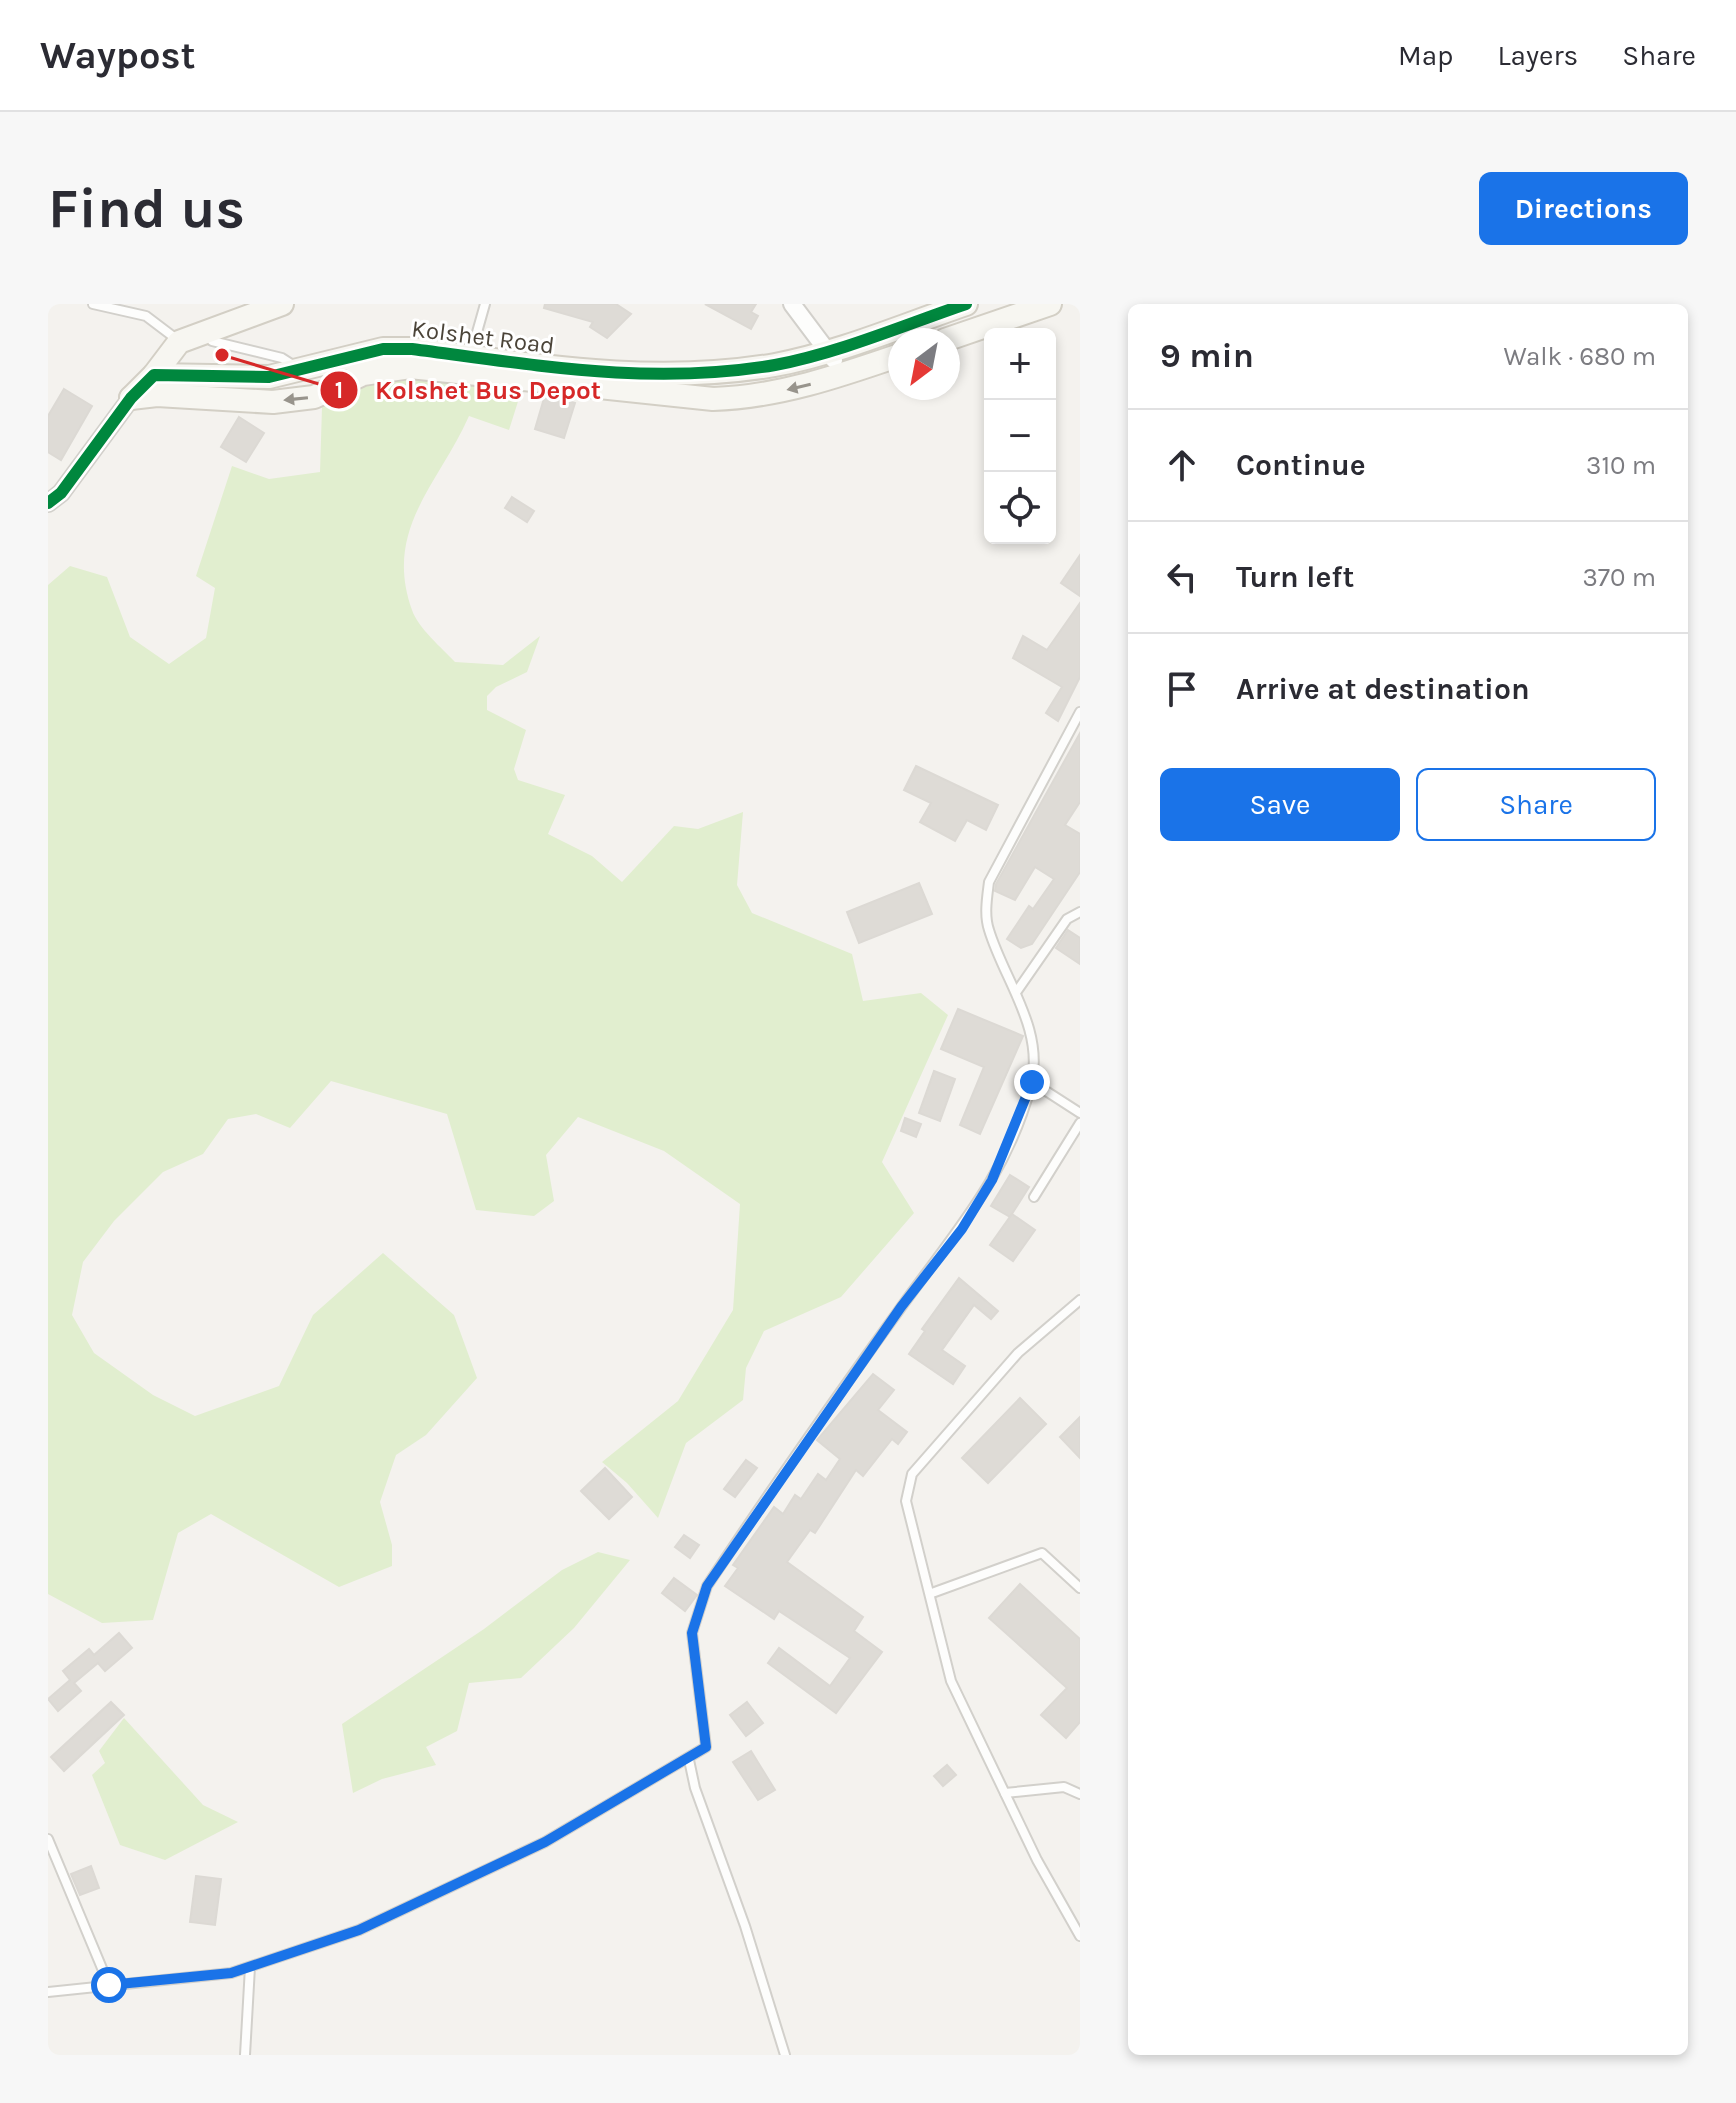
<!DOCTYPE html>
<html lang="en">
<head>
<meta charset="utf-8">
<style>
	body { margin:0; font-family:Karla,sans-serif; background:#f7f7f7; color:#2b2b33 }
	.controls { position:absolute; right:24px; top:24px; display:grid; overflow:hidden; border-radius:12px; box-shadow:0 4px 12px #0003 }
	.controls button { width:72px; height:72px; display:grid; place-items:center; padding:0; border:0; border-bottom:2px solid #e1e1e2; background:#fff; color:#2b2b33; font:40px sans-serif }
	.compass { position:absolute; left:840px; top:24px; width:72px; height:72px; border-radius:50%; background:#fff; box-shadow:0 4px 12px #0003; rotate:212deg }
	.stop { position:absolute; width:24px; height:24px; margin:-18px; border:6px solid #1a73e8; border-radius:50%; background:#fff }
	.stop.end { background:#1a73e8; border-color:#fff; box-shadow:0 2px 8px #0008 }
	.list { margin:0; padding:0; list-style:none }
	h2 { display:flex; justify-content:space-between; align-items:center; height:104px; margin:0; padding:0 32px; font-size:34px }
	h2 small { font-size:26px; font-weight:400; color:#7c7c81 }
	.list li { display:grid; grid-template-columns:52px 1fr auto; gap:24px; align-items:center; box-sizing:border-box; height:112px; padding:0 32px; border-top:2px solid #e1e1e2 }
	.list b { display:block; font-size:30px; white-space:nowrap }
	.list em { font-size:26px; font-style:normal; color:#7c7c81 }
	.actions { display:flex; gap:16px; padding:24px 32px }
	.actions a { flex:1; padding:18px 0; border:2px solid #1a73e8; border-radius:12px; text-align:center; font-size:28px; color:#1a73e8 }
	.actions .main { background:#1a73e8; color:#fff }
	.icon { flex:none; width:44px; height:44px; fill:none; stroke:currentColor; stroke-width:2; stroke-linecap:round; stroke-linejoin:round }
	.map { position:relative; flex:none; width:1032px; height:1751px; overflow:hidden; border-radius:12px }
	header { display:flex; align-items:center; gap:48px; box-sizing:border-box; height:112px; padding:0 40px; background:#fff; border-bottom:2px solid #e1e1e2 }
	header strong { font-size:38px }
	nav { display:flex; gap:44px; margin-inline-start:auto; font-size:28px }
	.intro { display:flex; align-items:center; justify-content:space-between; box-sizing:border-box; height:192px; padding:0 48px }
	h1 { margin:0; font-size:56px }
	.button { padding:20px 36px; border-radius:12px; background:#1a73e8; color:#fff; font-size:28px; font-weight:700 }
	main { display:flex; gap:48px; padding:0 48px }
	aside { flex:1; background:#fff; border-radius:12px; box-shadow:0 4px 12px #0003 }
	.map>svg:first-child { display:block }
	.green { fill:#e1eecf }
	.building { fill:#dedbd6; stroke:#dcd9d4; stroke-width:2 }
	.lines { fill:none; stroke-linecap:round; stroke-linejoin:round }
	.lane-casing { stroke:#d2d0cb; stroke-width:12 }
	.street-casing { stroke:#d2d0cb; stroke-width:20 }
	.secondary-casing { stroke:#d3cfc5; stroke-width:26 }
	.lane { stroke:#fdfdfc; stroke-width:8 }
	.street { stroke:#fdfdfc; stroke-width:16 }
	.secondary { stroke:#f7f6f1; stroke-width:22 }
	.cycleway-casing { stroke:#fff; stroke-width:17 }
	.cycleway { stroke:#00873e; stroke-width:12 }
	.oneway { fill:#98948c }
	.route { stroke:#1a73e8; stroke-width:10 }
	.labels { text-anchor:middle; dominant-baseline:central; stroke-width:6; stroke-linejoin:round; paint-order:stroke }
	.street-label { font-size:24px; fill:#4b4439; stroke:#fff }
	.leader { fill:none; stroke:#d62828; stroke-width:3 }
	.callout-dot { fill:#d62828; stroke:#fff; stroke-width:3 }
	.mark-label { font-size:24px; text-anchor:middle; font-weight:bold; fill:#fff }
	.callout-label { font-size:26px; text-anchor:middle; font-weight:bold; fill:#d62828; stroke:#fff; stroke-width:6; stroke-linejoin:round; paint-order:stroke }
</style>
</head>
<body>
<header>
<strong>Waypost</strong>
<nav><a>Map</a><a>Layers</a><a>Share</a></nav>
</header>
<div class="intro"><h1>Find us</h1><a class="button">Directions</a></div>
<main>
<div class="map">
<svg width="1032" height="1751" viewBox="0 0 1032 1751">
	<rect width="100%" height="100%" fill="#f4f2ee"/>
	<g class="green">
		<path d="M343 72 473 88 461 126 421 112C391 180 335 225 364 306 370 324 394 344 407 358L455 361 492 332 479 368 448 383 439 392V406L478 426 466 465 470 476 517 491 500 530 544 552 574 578 626 522 650 525 695 508 689 581 704 609 804 650 815 697 873 689 900 711 834 858 866 909 793 993 716 1027 698 1064 695 1096 638 1139 610 1214 579 1179 554 1158 630 1097 685 1006 692 900 616 847 530 813 498 851 506 897 486 912 428 906 399 810 283 777 242 824 208 810 180 815 155 850 115 868 66 917 35 958 24 1011 46 1049 105 1091 147 1112 231 1082 265 1011 335 949 406 1011 429 1074 378 1131 348 1151 332 1198 344 1241V1262L291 1283 163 1210 130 1229 105 1316 54 1319 0 1290V281L22 262 59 273 82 333 121 360 158 334 167 284 148 272 184 162 221 175 272 168 274 103 297 86Z"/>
		<path d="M550 1248 582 1256 526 1324 473 1374 421 1379 409 1427 378 1443 388 1461 334 1475 305 1489 294 1420 436 1325 514 1266Z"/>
		<path d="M76 1414 155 1501 190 1518 117 1556 72 1541 44 1471 57 1459 51 1447Z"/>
	</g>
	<g class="building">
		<path d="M497 0H568L583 10 559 34 542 23 545 18 496 4Z"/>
		<path d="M657 0H708L703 8 710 12 703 25Z"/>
		<path d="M16 85 44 102 13 156 0 148V112Z"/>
		<path d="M497 91 527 99 516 134 487 125Z"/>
		<path d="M191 113 216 129 198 158 173 143Z"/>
		<path d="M464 193 486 207 479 218 457 204Z"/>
		<path d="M1032 251V292L1013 279Z"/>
		<path d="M1032 299V373L1010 417 998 409 1014 383 965 354 975 332 999 346Z"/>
		<path d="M1032 429V498L1017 521 1032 530V568L984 640 973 644 959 635 981 602 985 605 1006 575 987 563 967 596 947 587 948 580Z"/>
		<path d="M868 462 950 501 938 526 919 516 907 537 872 518 883 499 856 486Z"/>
		<path d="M871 579 884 610 811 639 799 608Z"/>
		<path d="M1020 626 1032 634V660L1008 644Z"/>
		<path d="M910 705 975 732 932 830 912 821 936 763 893 745Z"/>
		<path d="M886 767 907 775 892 817 871 809Z"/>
		<path d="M857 814 873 820 868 833 853 827Z"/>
		<path d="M962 871 981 883 962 913 943 902Z"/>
		<path d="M964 910 987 926 965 957 942 941Z"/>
		<path d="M911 974 950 1007 943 1015 926 1001 894 1046 917 1062 905 1080 861 1050 877 1027 874 1025Z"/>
		<path d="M825 1070 846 1086 830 1106 859 1128 850 1140 844 1135 815 1172 808 1166 767 1229 762 1226 739 1258 815 1313 806 1327 834 1348 788 1409 720 1359 731 1344 782 1382 802 1354 731 1307 726 1315 677 1282 690 1264 685 1261 726 1203 735 1210 747 1191 753 1195 770 1170 778 1176 792 1155 769 1136Z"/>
		<path d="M972 1094 998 1120 940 1179 914 1154Z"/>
		<path d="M1032 1113V1154L1012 1133Z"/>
		<path d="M698 1156 709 1164 687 1193 676 1185Z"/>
		<path d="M557 1164 584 1193 561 1215 533 1187Z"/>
		<path d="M636 1231 651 1241 642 1254 627 1243Z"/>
		<path d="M626 1274 649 1291 637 1307 614 1289Z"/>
		<path d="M972 1280 1032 1335V1418L1018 1434 993 1411 1019 1384 941 1314Z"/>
		<path d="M71 1329 84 1344 57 1367 50 1359 26 1379 33 1387 10 1407 0 1395 22 1376 15 1367 41 1345 46 1351Z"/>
		<path d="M63 1398 76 1411 16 1467 3 1453Z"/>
		<path d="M699 1398 715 1419 698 1432 682 1411Z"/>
		<path d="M703 1447 727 1486 710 1496 685 1458Z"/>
		<path d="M899 1461 908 1471 895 1482 886 1472Z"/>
		<path d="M43 1562 51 1584 32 1591 23 1570Z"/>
		<path d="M148 1572 173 1575 167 1621 142 1618Z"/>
	</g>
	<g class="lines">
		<g class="lane-casing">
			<g id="lane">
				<path d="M45 0 98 12 131 37"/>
				<path d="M164 28V37L234 54 245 61"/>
				<path d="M422 53 437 0"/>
				<path d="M969 687 1019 615 1032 608"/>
				<path d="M984 778 1032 809"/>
				<path d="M986 893 1032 819"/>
				<path d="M1032 996 970 1049 864 1170 858 1197 903 1377 989 1556 1032 1632"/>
				<path d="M884 1289 994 1249 1032 1284"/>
				<path d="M641 1456 647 1484 697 1622 737 1751"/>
				<path d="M957 1489 1016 1483 1032 1490"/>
				<path d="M0 1535 61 1681"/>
				<path d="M0 1688 183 1669 311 1626 497 1538 658 1443 644 1329 659 1282C720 1190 784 1099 849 1009 902 934 959 874 983 781 997 725 956 676 941 626 936 611 939 594 941 578L1032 408"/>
				<path d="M197 1751 202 1663"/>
			</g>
		</g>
		<g class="street-casing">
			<g id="street">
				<path d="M744 0 786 56"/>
				<path d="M0 199 13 189 83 94"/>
			</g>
		</g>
		<g class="secondary-casing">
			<g id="secondary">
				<path d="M897 36 1002 0"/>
				<path d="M107 82 106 71 131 38 234 0"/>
				<path d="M83 94 106 71 221 73 335 45H364C488 61 602 82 727 61 791 49 856 21 918 0"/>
				<path d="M83 94 109 91 225 98 266 93 315 70 362 63 665 95C730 93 791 72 852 51"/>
			</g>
		</g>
		<use href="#lane" class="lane"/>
		<use href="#street" class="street"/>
		<use href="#secondary" class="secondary"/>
		<g class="cycleway-casing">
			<path id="cycleway" d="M0 199 13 189 83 94 106 71 221 73 335 45H364C488 61 602 82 727 61 791 49 856 21 918 0"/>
		</g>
		<use href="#cycleway" class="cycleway"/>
	</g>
	<defs><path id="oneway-solid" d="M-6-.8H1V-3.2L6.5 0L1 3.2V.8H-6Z" transform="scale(2)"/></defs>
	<g class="oneway">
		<use href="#oneway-solid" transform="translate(751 83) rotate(167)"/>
		<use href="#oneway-solid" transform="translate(248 95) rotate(174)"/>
	</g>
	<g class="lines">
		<path class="route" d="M61 1681 183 1669 311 1626 497 1538 658 1443 644 1329 659 1282 853 1003 914 925 944 876 984 778"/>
	</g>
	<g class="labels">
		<g class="street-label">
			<text transform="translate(435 33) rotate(7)">Kolshet Road</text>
		</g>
	</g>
	<path class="leader" d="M174 51L291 86"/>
	<g class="callout-dot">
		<circle cx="174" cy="51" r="8"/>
		<circle cx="291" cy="86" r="20"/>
	</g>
	<g class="mark-label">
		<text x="291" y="94">1</text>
	</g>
	<g class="callout-label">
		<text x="440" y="95">Kolshet Bus Depot</text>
	</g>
</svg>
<div class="controls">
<button>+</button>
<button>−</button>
<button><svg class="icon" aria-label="locate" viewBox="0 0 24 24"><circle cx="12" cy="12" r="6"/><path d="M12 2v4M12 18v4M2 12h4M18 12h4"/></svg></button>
</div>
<svg class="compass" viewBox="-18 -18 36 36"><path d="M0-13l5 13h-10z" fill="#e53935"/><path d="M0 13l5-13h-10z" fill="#7c7c81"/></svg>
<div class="stop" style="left:61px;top:1681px"></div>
<div class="stop end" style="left:984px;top:778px"></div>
</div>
<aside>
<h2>9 min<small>Walk · 680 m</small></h2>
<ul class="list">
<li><svg class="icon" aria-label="ahead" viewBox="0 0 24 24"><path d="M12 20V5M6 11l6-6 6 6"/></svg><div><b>Continue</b></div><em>310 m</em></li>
<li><svg class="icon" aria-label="left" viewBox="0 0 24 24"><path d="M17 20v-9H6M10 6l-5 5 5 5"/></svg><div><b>Turn left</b></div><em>370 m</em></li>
<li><svg class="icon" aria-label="arrive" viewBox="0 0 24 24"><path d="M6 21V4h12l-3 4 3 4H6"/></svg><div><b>Arrive at destination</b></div></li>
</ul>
<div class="actions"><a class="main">Save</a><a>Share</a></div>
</aside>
</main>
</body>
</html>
